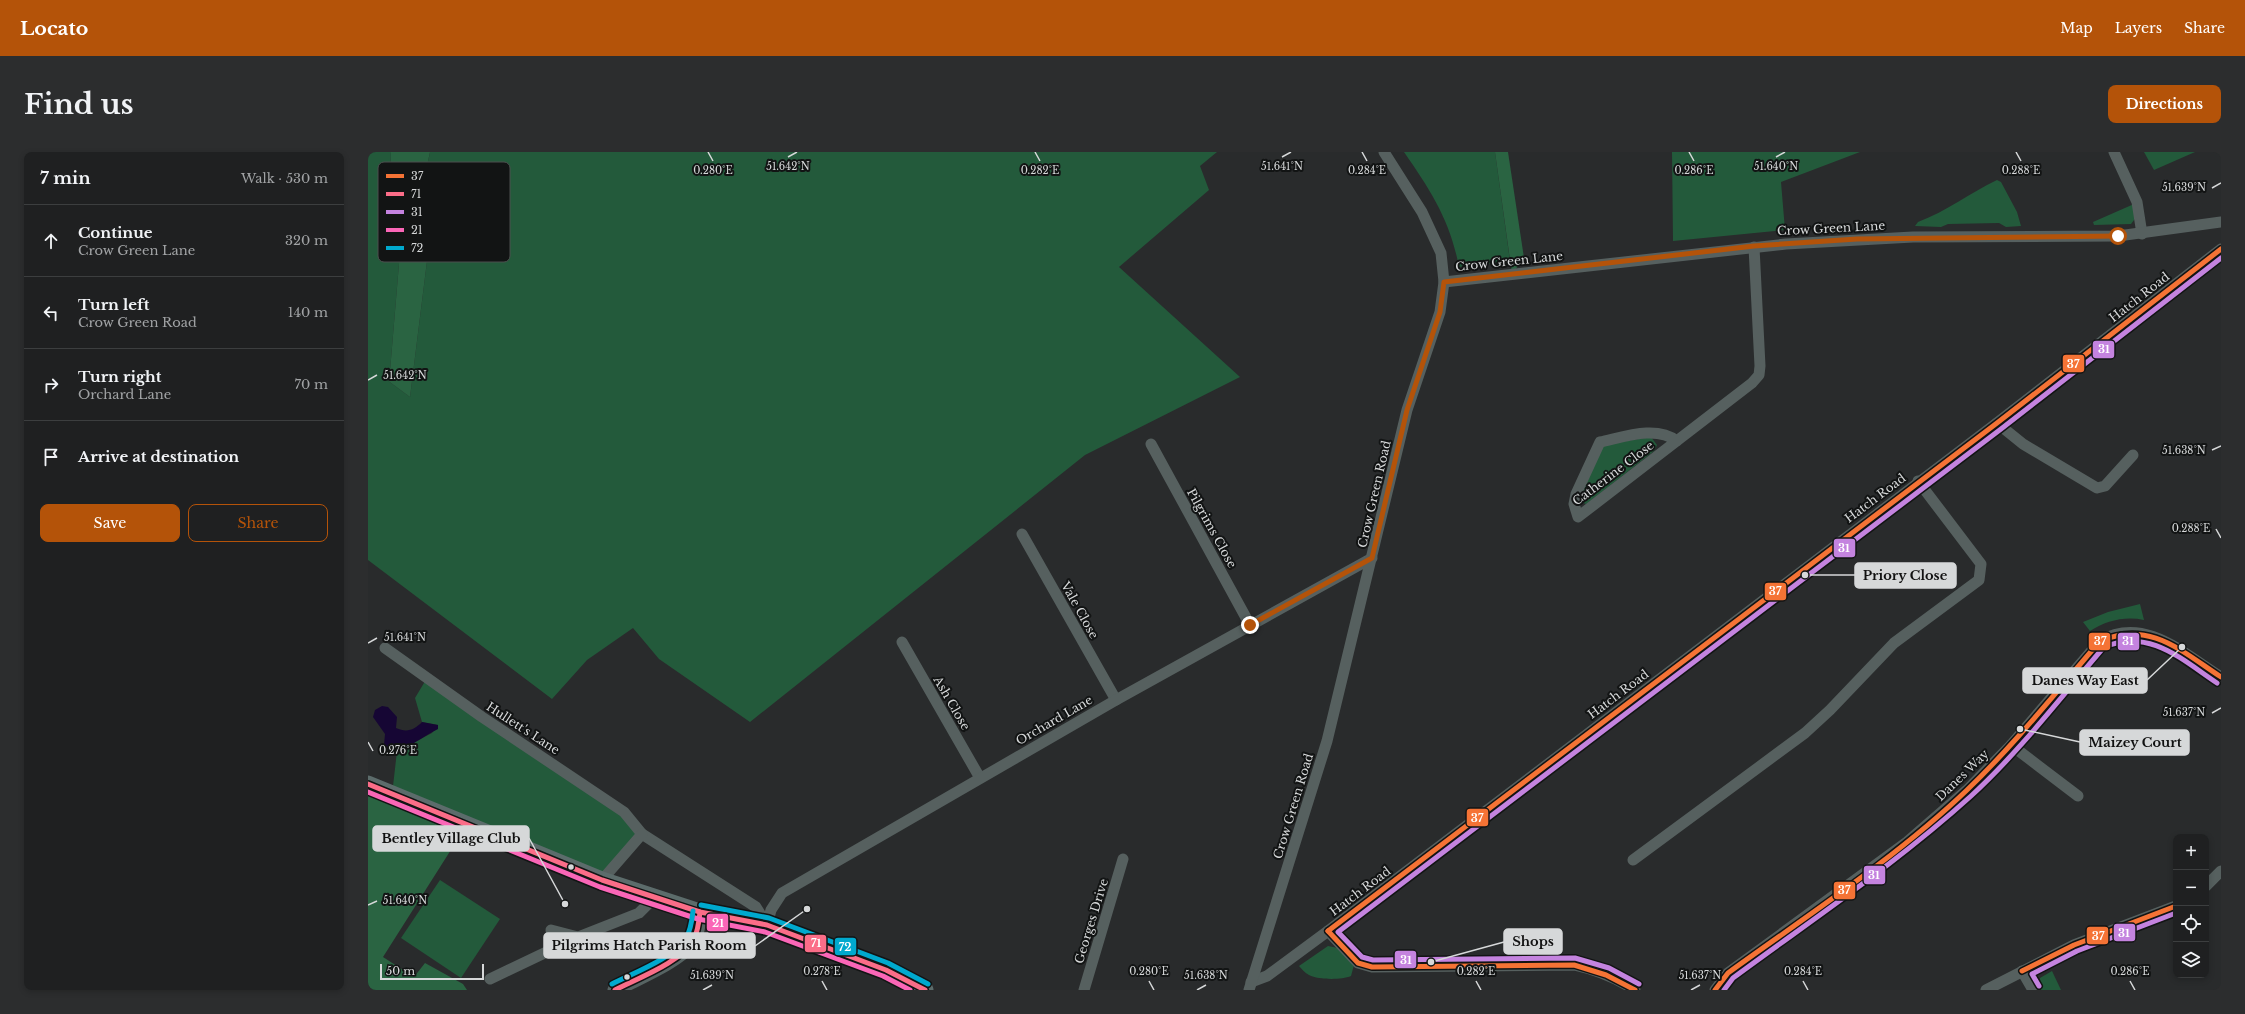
<!DOCTYPE html>
<html lang="en">
<head>
<meta charset="utf-8">
<style>
	body { margin:0; font-family:"Libre Baskerville",serif; background:#2c2d2e; color:#f1f3f6 }
	.controls { position:absolute; right:12px; bottom:12px; display:grid; overflow:hidden; border-radius:8px; box-shadow:0 2px 6px #0003 }
	.controls button { width:36px; height:36px; display:grid; place-items:center; padding:0; border:0; border-bottom:1px solid #3c3e3f; background:#1f2021; color:#f1f3f6; font:20px sans-serif }
	.scale { position:absolute; left:12px; bottom:10px; width:104px; box-sizing:border-box; padding-left:4px; border:2px solid #d6d8d9; border-top:0; font-size:11px; line-height:14px; white-space:nowrap; color:#d6d8d9; -webkit-text-stroke:3px #121414; paint-order:stroke }
	.stop { position:absolute; width:12px; height:12px; margin:-9px; border:3px solid #b45309; border-radius:50%; background:#fff }
	.stop.end { background:#b45309; border-color:#fff; box-shadow:0 1px 4px #0008 }
	.list { margin:0; padding:0; list-style:none }
	h2 { display:flex; justify-content:space-between; align-items:center; height:52px; margin:0; padding:0 16px; font-size:17px }
	h2 small { font-size:13px; font-weight:400; color:#a1a3a5 }
	.list li { display:grid; grid-template-columns:26px 1fr auto; gap:12px; align-items:center; box-sizing:border-box; height:72px; padding:0 16px; border-top:1px solid #3c3e3f }
	.list b { display:block; font-size:15px; white-space:nowrap }
	.list p { margin:0; font-size:13px; white-space:nowrap; color:#a1a3a5 }
	.list em { font-size:13px; font-style:normal; color:#a1a3a5 }
	.actions { display:flex; gap:8px; padding:12px 16px }
	.actions a { flex:1; padding:9px 0; border:1px solid #b45309; border-radius:8px; text-align:center; font-size:14px; color:#b45309 }
	.actions .main { background:#b45309; color:#fff }
	.icon { flex:none; width:22px; height:22px; fill:none; stroke:currentColor; stroke-width:2; stroke-linecap:round; stroke-linejoin:round }
	.map { position:relative; flex:none; width:1853px; height:838px; overflow:hidden; border-radius:8px }
	header { display:flex; align-items:center; gap:24px; box-sizing:border-box; height:56px; padding:0 20px; background:#b45309; color:#fff }
	header strong { font-size:19px }
	nav { display:flex; gap:22px; margin-inline-start:auto; font-size:14px }
	.intro { display:flex; align-items:center; justify-content:space-between; box-sizing:border-box; height:96px; padding:0 24px }
	h1 { margin:0; font-size:28px }
	.button { padding:10px 18px; border-radius:8px; background:#b45309; color:#fff; font-size:14px; font-weight:700 }
	main { display:flex; gap:24px; padding:0 24px }
	aside { flex:1; background:#1f2021; border-radius:8px; box-shadow:0 2px 6px #0003 }
	.map>svg:first-child { display:block }
	.green { fill:#235a3b }
	.forest { fill:#2a6442 }
	.water { fill:#160634 }
	.lines { fill:none; stroke-linecap:round; stroke-linejoin:round }
	.street { stroke:#56605f; stroke-width:11 }
	.secondary { stroke:#576463; stroke-width:15 }
	.primary { stroke:#5c6c6b; stroke-width:17 }
	.bus-1-casing { stroke:#121414; stroke-width:8 }
	.bus-2-casing { stroke:#121414; stroke-width:8 }
	.bus-3-casing { stroke:#121414; stroke-width:8 }
	.bus-4-casing { stroke:#121414; stroke-width:8 }
	.bus-5-casing { stroke:#121414; stroke-width:8 }
	.bus-1 { stroke:#f57335; stroke-width:5 }
	.bus-2 { stroke:#fb6d88; stroke-width:5 }
	.bus-3 { stroke:#c483df; stroke-width:5 }
	.bus-4 { stroke:#fa66b7; stroke-width:5 }
	.bus-5 { stroke:#00a9ce; stroke-width:5 }
	.route { stroke:#b45309; stroke-width:5 }
	.ticks { fill:none; stroke:#d6d8d9; stroke-width:1.5 }
	.bus-dot { fill:#d6d8d9; stroke:#121414; stroke-width:1.5 }
	.labels { text-anchor:middle; dominant-baseline:central; stroke-width:4; stroke-linejoin:round; paint-order:stroke }
	.street-label { font-size:12px; fill:#d6d8d9; stroke:#121414 }
	.key { fill:#121414; stroke:#4d4f4f; stroke-width:1 }
	.key-label { font-size:11px; fill:#d6d8d9 }
	.ticks-label { font-size:10px; text-anchor:middle; fill:#d6d8d9; stroke:#121414; stroke-width:4; stroke-linejoin:round; paint-order:stroke }
	.leader { fill:none; stroke:#d6d8d9; stroke-width:1.5 }
	.callout-dot { fill:#d6d8d9; stroke:#121414; stroke-width:1.5 }
	.callout { fill:#d6d8d9; stroke:#d6d8d9; stroke-width:1.5 }
	.callout-label { font-size:13px; text-anchor:middle; font-weight:bold; fill:#111 }
	.line-badge { stroke:#121414; stroke-width:1.5 }
	.badge-label { font-size:11px; text-anchor:middle; font-weight:bold; fill:#fff }
</style>
</head>
<body>
<header>
<strong>Locato</strong>
<nav><a>Map</a><a>Layers</a><a>Share</a></nav>
</header>
<div class="intro"><h1>Find us</h1><a class="button">Directions</a></div>
<main>
<aside>
<h2>7 min<small>Walk · 530 m</small></h2>
<ul class="list">
<li><svg class="icon" aria-label="ahead" viewBox="0 0 24 24"><path d="M12 20V5M6 11l6-6 6 6"/></svg><div><b>Continue</b><p>Crow Green Lane</p></div><em>320 m</em></li>
<li><svg class="icon" aria-label="left" viewBox="0 0 24 24"><path d="M17 20v-9H6M10 6l-5 5 5 5"/></svg><div><b>Turn left</b><p>Crow Green Road</p></div><em>140 m</em></li>
<li><svg class="icon" aria-label="right" viewBox="0 0 24 24"><path d="M7 20v-9h11M14 6l5 5-5 5"/></svg><div><b>Turn right</b><p>Orchard Lane</p></div><em>70 m</em></li>
<li><svg class="icon" aria-label="arrive" viewBox="0 0 24 24"><path d="M6 21V4h12l-3 4 3 4H6"/></svg><div><b>Arrive at destination</b></div></li>
</ul>
<div class="actions"><a class="main">Save</a><a>Share</a></div>
</aside>
<div class="map">
<svg width="1853" height="838" viewBox="0 0 1853 838">
	<rect width="100%" height="100%" fill="#292b2c"/>
	<g class="green">
		<path d="M0 0H23L21 44 33 88 22 219 19 228 42 245 62 85 50 55 62 0H849L832 14 841 38 751 115 872 225 717 303 382 570 291 507 265 476 219 508 184 547 0 408Z"/>
		<path d="M1036 0H1127L1142 109 1091 115C1082 68 1063 39 1036 0Z"/>
		<path d="M1304 0H1492L1413 30 1417 78 1305 89Z"/>
		<path d="M1776 0H1827L1786 18Z"/>
		<path d="M1629 28 1633 30 1649 60 1653 74 1638 75 1631 71 1580 72 1573 75 1547 74 1550 70C1579 59 1602 41 1629 28Z"/>
		<path d="M1766 52 1769 64 1763 72 1726 73 1725 70Z"/>
		<path d="M1283 285 1289 293 1286 299 1221 350 1218 352 1211 349V343L1234 293Z"/>
		<path d="M1772 452 1776 468C1756 464 1738 469 1722 479L1715 470 1740 460Z"/>
		<path d="M59 526 220 635 274 682 234 728 24 643 29 599 64 581 70 573 54 570 47 546Z"/>
		<path d="M72 728 132 767 93 826 33 786Z"/>
		<path d="M960 794 970 796 986 813 983 824C973 828 951 828 941 823 937 821 934 817 931 814Z"/>
		<path d="M1684 819 1693 838H1673L1672 826Z"/>
	</g>
	<g class="forest">
		<path d="M23 0H62L50 55 62 85 42 245 19 228 22 219 33 88 21 44Z"/>
		<path d="M1127 0H1140L1156 106 1144 122Z"/>
		<path d="M0 632 96 672 93 682 15 805 46 825 57 811 95 832 99 838H0Z"/>
	</g>
	<path class="water" d="M14 554 20 555 29 565 28 576C39 581 46 578 54 570L70 573V577C65 580 60 582 56 585 42 593 30 604 16 593L17 582 5 565 7 558Z"/>
	<g class="lines">
		<g class="street">
			<path d="M1746 0 1769 50 1774 82"/>
			<path d="M1076 130 1418 92 1545 85 1750 84 1853 70"/>
			<path d="M1629 271 1655 292 1729 336 1737 334 1765 303"/>
			<path d="M1309 289C1288 273 1256 285 1232 290L1208 342 1206 352 1210 365 1384 231 1391 223 1392 214 1386 95"/>
			<path d="M783 292 882 473"/>
			<path d="M654 382 748 548"/>
			<path d="M534 490 612 626"/>
			<path d="M17 496 114 565 256 660 274 682 388 755 399 773"/>
			<path d="M1643 593 1710 644"/>
			<path d="M1265 708 1437 581 1462 558 1526 491 1611 428 1613 412 1550 329"/>
			<path d="M234 728 274 682"/>
			<path d="M1838 734 1853 719"/>
			<path d="M399 773 403 758 414 741 748 548 1004 406"/>
			<path d="M183 778 210 785"/>
			<path d="M960 779 990 811 1004 815 1206 813C1229 818 1248 826 1267 838"/>
			<path d="M1654 819 1665 838"/>
			<path d="M122 827 210 785 271 761 286 746"/>
			<path d="M883 830 899 824 960 779 1629 271 1853 97"/>
			<path d="M716 838 755 707"/>
			<path d="M881 838 959 589 1039 258 1072 160 1076 130 1073 101 1054 60 1016 0"/>
			<path d="M1347 838 1360 821 1539 690 1599 638 1643 593 1732 489C1776 463 1816 502 1853 525"/>
			<path d="M1618 838 1706 793 1808 754"/>
		</g>
		<path class="secondary" d="M247 838C267 827 310 809 322 793 330 783 330 771 332 760"/>
		<path class="primary" d="M0 632 234 728 332 760 399 773 518 818 557 838"/>
		<g class="bus-1-casing">
			<g id="bus-1">
				<path d="M960 779 1629 271 1853 97"/>
				<path d="M960 779 990 811 1004 815 1206 813 1238 823 1267 838"/>
				<path d="M1654 819 1706 793 1808 754"/>
				<path d="M1347 838 1360 821C1440 763 1528 706 1599 638 1647 592 1689 539 1732 489 1782 468 1813 499 1853 525"/>
			</g>
		</g>
		<g class="bus-2-casing">
			<g id="bus-2">
				<path d="M0 632 234 728 332 760 399 773 518 818 557 838"/>
				<path d="M247 838C270 826 313 811 326 787 330 779 331 769 332 760"/>
			</g>
		</g>
		<g class="bus-3-casing">
			<g id="bus-3">
				<path d="M1271 832 1241 816 1207 806 1005 808 994 805 970 780 1633 277 1853 106"/>
				<path d="M1671 834 1664 822 1709 799 1808 761"/>
				<path d="M1356 838 1365 826C1445 767 1529 711 1603 644 1652 599 1693 545 1736 495 1781 476 1813 507 1849 531"/>
			</g>
		</g>
		<g class="bus-4-casing">
			<path id="bus-4" d="M0 640 232 735 330 767 397 780 515 824 542 838"/>
		</g>
		<g class="bus-5-casing">
			<g id="bus-5">
				<path d="M333 753 401 766 520 811 560 832"/>
				<path d="M244 832C265 821 306 806 318 786 323 778 324 768 325 759"/>
			</g>
		</g>
		<use href="#bus-1" class="bus-1"/>
		<use href="#bus-2" class="bus-2"/>
		<use href="#bus-3" class="bus-3"/>
		<use href="#bus-4" class="bus-4"/>
		<use href="#bus-5" class="bus-5"/>
	</g>
	<g class="lines">
		<path class="route" d="M882 473 1004 406 1039 258 1072 160 1076 130 1386 94 1489 87 1750 84"/>
	</g>
	<path class="ticks" d="M340 0 345 9M667 0 672 9M994 0 999 9M1321 0 1326 9M1648 0 1653 9M420 5 429 0M914 5 923 0M1408 5 1417 0M1844 36 1853 31M0 228 9 223M1844 298 1853 294M1848 377 1853 386M0 491 9 486M1844 561 1853 556M0 590 5 599M0 753 9 749M454 829 459 838M781 829 786 838M1108 829 1113 838M1435 829 1440 838M1762 829 1767 838M335 838 344 833M829 838 838 833M1323 838 1332 833"/>
	<g class="bus-dot">
		<circle cx="203" cy="715" r="3.5"/>
		<circle cx="259" cy="825" r="3.5"/>
	</g>
	<g class="labels">
		<g class="street-label">
			<text transform="translate(1463 76) rotate(-3)">Crow Green Lane</text>
			<text transform="translate(1141 109) rotate(-6)">Crow Green Lane</text>
			<text transform="translate(1771 145) rotate(-38)">Hatch Road</text>
			<text transform="translate(1245 321) rotate(-37)">Catherine Close</text>
			<text transform="translate(1006 342) rotate(-77)">Crow Green Road</text>
			<text transform="translate(1507 346) rotate(-37)">Hatch Road</text>
			<text transform="translate(844 376) rotate(61)">Pilgrims Close</text>
			<text transform="translate(712 458) rotate(61)">Vale Close</text>
			<text transform="translate(1250 542) rotate(-37)">Hatch Road</text>
			<text transform="translate(584 551) rotate(60)">Ash Close</text>
			<text transform="translate(686 568) rotate(-30)">Orchard Lane</text>
			<text transform="translate(155 576) rotate(33)">Hullett's Lane</text>
			<text transform="translate(1594 623) rotate(-44)">Danes Way</text>
			<text transform="translate(925 654) rotate(-73)">Crow Green Road</text>
			<text transform="translate(992 739) rotate(-37)">Hatch Road</text>
			<text transform="translate(723 769) rotate(-73)">Georges Drive</text>
		</g>
	</g>
	<rect x="10" y="10" width="132" height="100" rx="6" class="key"/>
	<rect x="18" y="22" width="18" height="4" fill="#f57335"/>
	<rect x="18" y="40" width="18" height="4" fill="#fb6d88"/>
	<rect x="18" y="58" width="18" height="4" fill="#c483df"/>
	<rect x="18" y="76" width="18" height="4" fill="#fa66b7"/>
	<rect x="18" y="94" width="18" height="4" fill="#00a9ce"/>
	<g class="key-label">
		<text x="43" y="28">37</text>
		<text x="43" y="46">71</text>
		<text x="43" y="64">31</text>
		<text x="43" y="82">21</text>
		<text x="43" y="100">72</text>
	</g>
	<g class="ticks-label">
		<text x="420" y="18">51.642°N</text>
		<text x="914" y="18">51.641°N</text>
		<text x="1408" y="18">51.640°N</text>
		<text x="345" y="22">0.280°E</text>
		<text x="672" y="22">0.282°E</text>
		<text x="999" y="22">0.284°E</text>
		<text x="1326" y="22">0.286°E</text>
		<text x="1653" y="22">0.288°E</text>
		<text x="1816" y="39">51.639°N</text>
		<text x="37" y="227">51.642°N</text>
		<text x="1816" y="302">51.638°N</text>
		<text x="1823" y="380">0.288°E</text>
		<text x="37" y="489">51.641°N</text>
		<text x="1816" y="564">51.637°N</text>
		<text x="30" y="602">0.276°E</text>
		<text x="37" y="752">51.640°N</text>
		<text x="454" y="823">0.278°E</text>
		<text x="781" y="823">0.280°E</text>
		<text x="1108" y="823">0.282°E</text>
		<text x="1435" y="823">0.284°E</text>
		<text x="1762" y="823">0.286°E</text>
		<text x="344" y="827">51.639°N</text>
		<text x="838" y="827">51.638°N</text>
		<text x="1332" y="827">51.637°N</text>
	</g>
	<path class="leader" d="M1437 423L1487 423M1814 495L1779 528M1652 577L1712 590M197 752L161 686M1063 810L1136 790M439 757L387 794"/>
	<g class="callout-dot">
		<circle cx="1437" cy="423" r="4"/>
		<circle cx="1814" cy="495" r="4"/>
		<circle cx="1652" cy="577" r="4"/>
		<circle cx="197" cy="752" r="4"/>
		<circle cx="1063" cy="810" r="4"/>
		<circle cx="439" cy="757" r="4"/>
	</g>
	<g class="callout">
		<rect x="1487" y="411" width="101" height="25" rx="4"/>
		<rect x="1655" y="516" width="124" height="25" rx="4"/>
		<rect x="1712" y="578" width="109" height="25" rx="4"/>
		<rect x="5" y="674" width="156" height="25" rx="4"/>
		<rect x="1136" y="777" width="58" height="25" rx="4"/>
		<rect x="176" y="781" width="211" height="25" rx="4"/>
	</g>
	<g class="callout-label">
		<text x="1537" y="428">Priory Close</text>
		<text x="1717" y="533">Danes Way East</text>
		<text x="1767" y="595">Maizey Court</text>
		<text x="83" y="691">Bentley Village Club</text>
		<text x="1165" y="794">Shops</text>
		<text x="281" y="798">Pilgrims Hatch Parish Room</text>
	</g>
	<g class="line-badge">
		<rect x="1724" y="188" width="23" height="19" rx="4" fill="#c483df"/>
		<rect x="1694" y="202" width="23" height="19" rx="4" fill="#f57335"/>
		<rect x="1465" y="386" width="23" height="20" rx="4" fill="#c483df"/>
		<rect x="1396" y="430" width="23" height="19" rx="4" fill="#f57335"/>
		<rect x="1720" y="480" width="23" height="19" rx="4" fill="#f57335"/>
		<rect x="1749" y="480" width="23" height="19" rx="4" fill="#c483df"/>
		<rect x="1098" y="656" width="23" height="19" rx="4" fill="#f57335"/>
		<rect x="1495" y="713" width="23" height="20" rx="4" fill="#c483df"/>
		<rect x="1465" y="729" width="23" height="19" rx="4" fill="#f57335"/>
		<rect x="338" y="761" width="23" height="19" rx="4" fill="#fa66b7"/>
		<rect x="1745" y="771" width="23" height="19" rx="4" fill="#c483df"/>
		<rect x="1718" y="774" width="23" height="19" rx="4" fill="#f57335"/>
		<rect x="436" y="782" width="23" height="19" rx="4" fill="#fb6d88"/>
		<rect x="466" y="785" width="23" height="19" rx="4" fill="#00a9ce"/>
		<rect x="1026" y="798" width="23" height="19" rx="4" fill="#c483df"/>
	</g>
	<g class="badge-label">
		<text x="1736" y="201">31</text>
		<text x="1705" y="216">37</text>
		<text x="1476" y="400">31</text>
		<text x="1407" y="443">37</text>
		<text x="1732" y="493">37</text>
		<text x="1760" y="493">31</text>
		<text x="1109" y="670">37</text>
		<text x="1506" y="727">31</text>
		<text x="1476" y="742">37</text>
		<text x="350" y="775">21</text>
		<text x="1756" y="785">31</text>
		<text x="1730" y="788">37</text>
		<text x="448" y="795">71</text>
		<text x="477" y="799">72</text>
		<text x="1038" y="812">31</text>
	</g>
</svg>
<div class="controls">
<button>+</button>
<button>−</button>
<button><svg class="icon" aria-label="locate" viewBox="0 0 24 24"><circle cx="12" cy="12" r="6"/><path d="M12 2v4M12 18v4M2 12h4M18 12h4"/></svg></button>
<button><svg class="icon" aria-label="layers" viewBox="0 0 24 24"><path d="M12 4l9 5-9 5-9-5zM3 14l9 5 9-5"/></svg></button>
</div>
<div class="scale">50 m</div>
<div class="stop" style="left:1750px;top:84px"></div>
<div class="stop end" style="left:882px;top:473px"></div>
</div>
</main>
</body>
</html>
